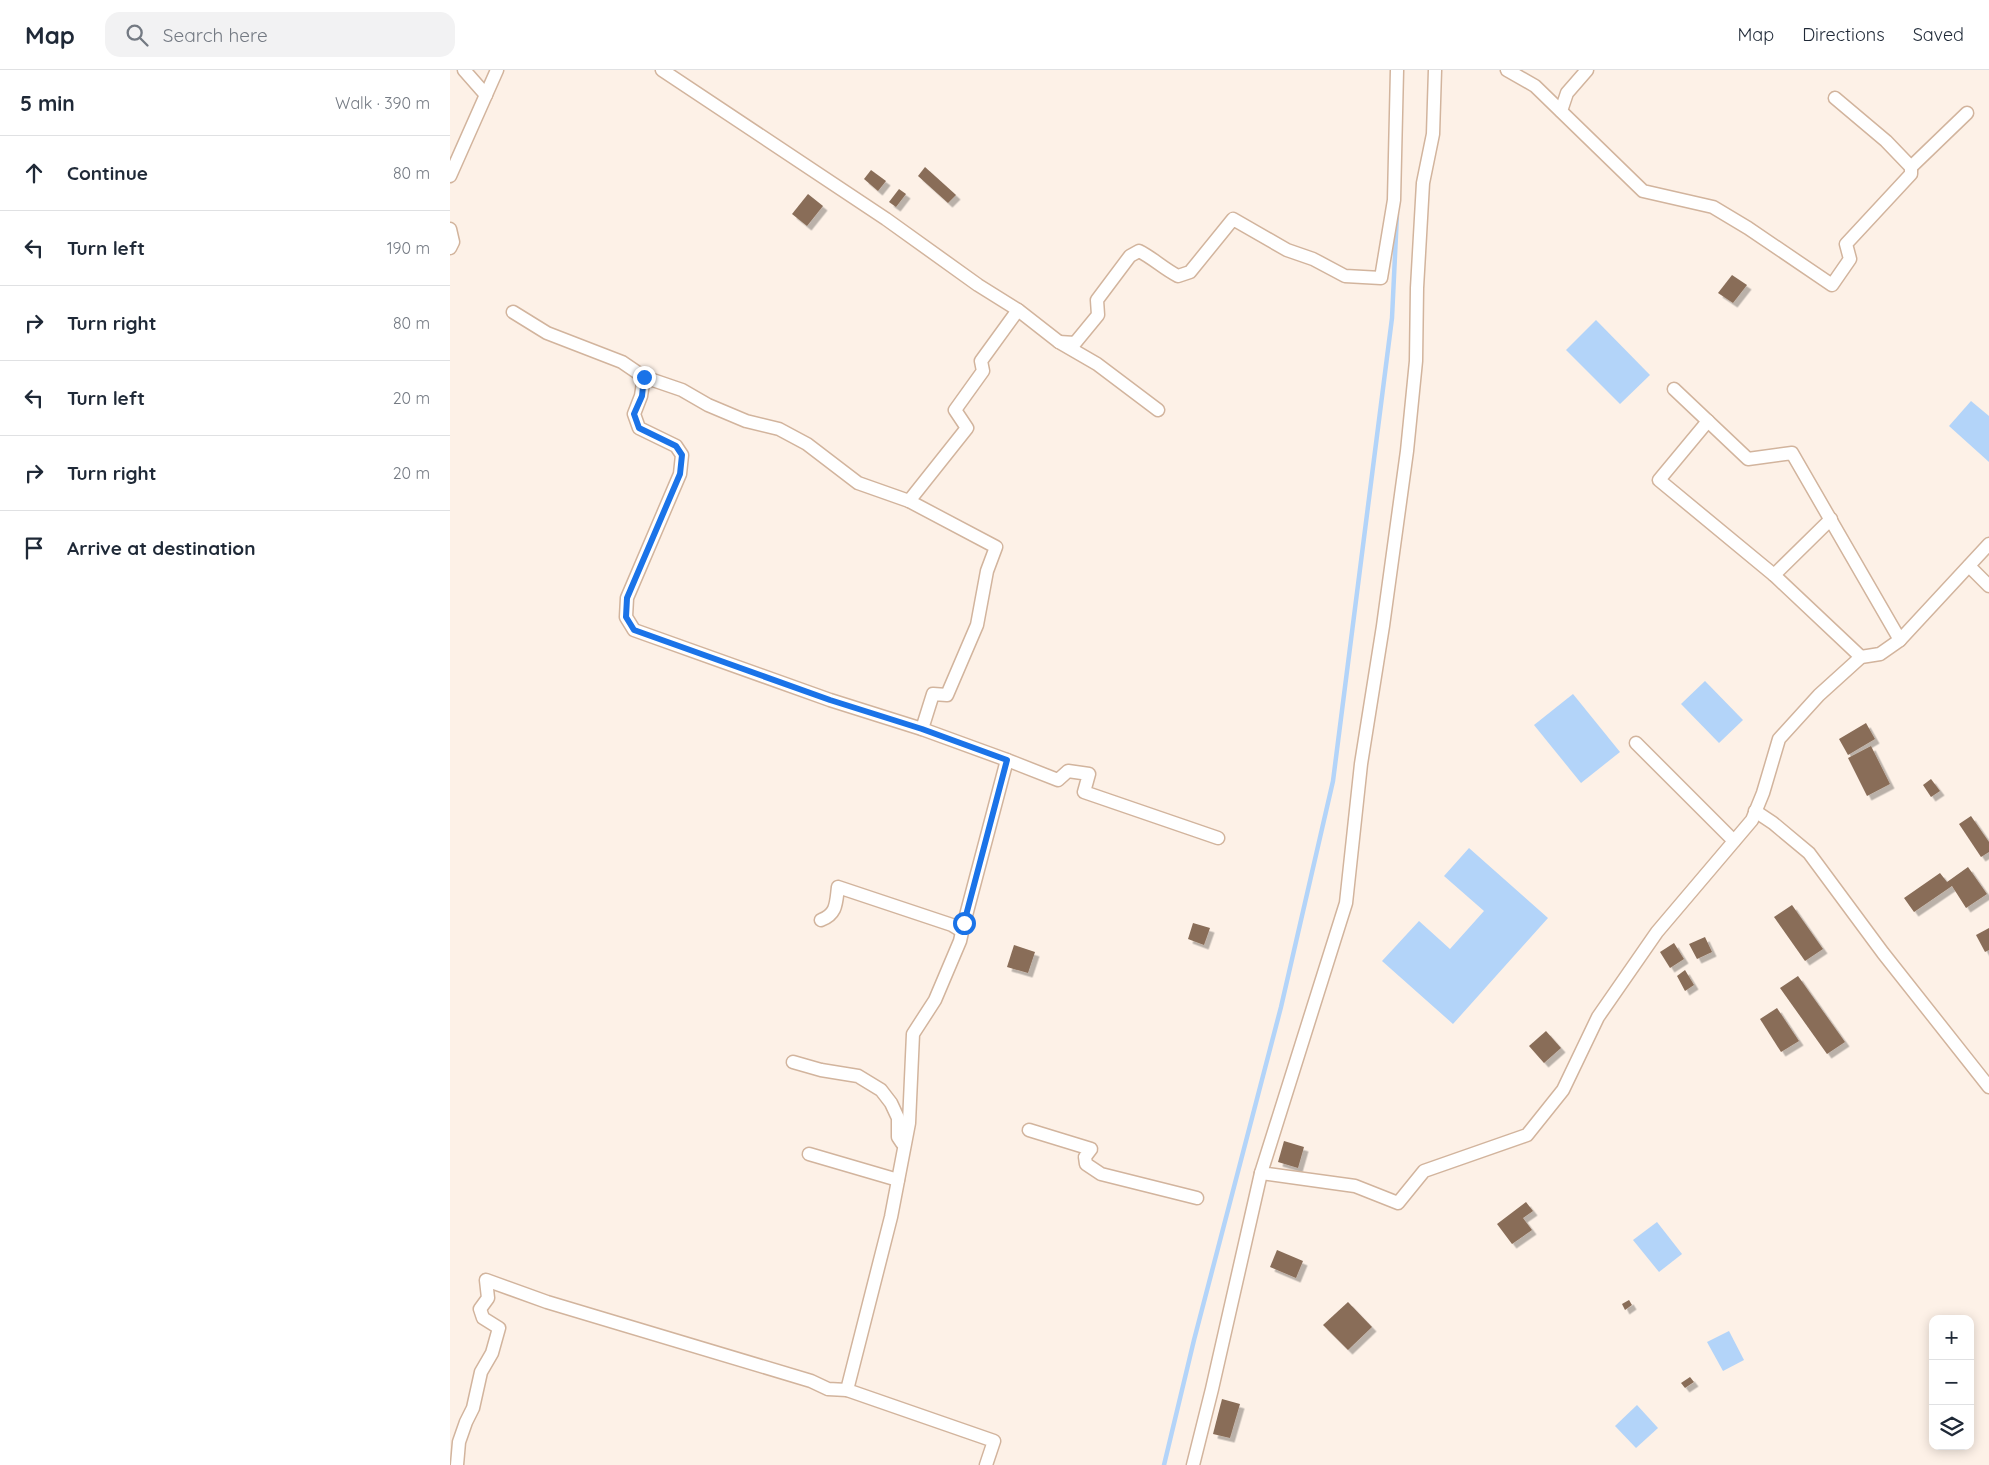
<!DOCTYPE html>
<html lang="en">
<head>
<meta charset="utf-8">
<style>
	body { margin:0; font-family:Quicksand,sans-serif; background:#f2f2f3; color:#1f2937 }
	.controls { position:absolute; right:15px; bottom:15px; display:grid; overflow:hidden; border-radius:10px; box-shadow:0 2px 12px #0003 }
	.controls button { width:45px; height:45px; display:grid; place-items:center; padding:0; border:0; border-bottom:1px solid #e0e1e3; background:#fff; color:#1f2937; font:25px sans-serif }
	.stop { position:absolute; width:15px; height:15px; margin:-11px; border:4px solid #1a73e8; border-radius:50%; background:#fff }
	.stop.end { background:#1a73e8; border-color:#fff; box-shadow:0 1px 5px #0008 }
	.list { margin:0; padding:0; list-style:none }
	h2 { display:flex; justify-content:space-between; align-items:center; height:65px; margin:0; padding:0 20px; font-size:21px }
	h2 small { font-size:16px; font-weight:400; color:#747a83 }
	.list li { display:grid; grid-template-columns:32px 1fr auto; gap:15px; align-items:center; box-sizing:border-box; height:75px; padding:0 20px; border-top:1px solid #e0e1e3 }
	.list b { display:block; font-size:19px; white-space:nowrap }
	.list em { font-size:16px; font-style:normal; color:#747a83 }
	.icon { flex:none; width:28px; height:28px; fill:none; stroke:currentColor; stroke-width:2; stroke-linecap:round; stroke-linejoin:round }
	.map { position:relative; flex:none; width:1539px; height:1395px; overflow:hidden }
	header { display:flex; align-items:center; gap:30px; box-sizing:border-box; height:70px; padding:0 25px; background:#fff; border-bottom:1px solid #e0e1e3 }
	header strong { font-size:24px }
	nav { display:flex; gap:28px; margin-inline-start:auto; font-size:18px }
	.search { width:350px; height:45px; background:#f2f2f3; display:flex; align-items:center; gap:12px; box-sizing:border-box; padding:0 18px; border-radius:15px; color:#747a83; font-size:19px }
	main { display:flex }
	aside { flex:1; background:#fff }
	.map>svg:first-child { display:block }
	.water { fill:#b3d4f9 }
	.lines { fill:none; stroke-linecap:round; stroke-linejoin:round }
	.stream { stroke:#b3d4f9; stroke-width:4.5 }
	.building { fill:#896d58; filter:url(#shadow) }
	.minor-casing { stroke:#d2b49d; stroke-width:15 }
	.minor { stroke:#fff; stroke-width:12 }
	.route { stroke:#1a73e8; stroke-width:6 }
</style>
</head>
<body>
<header>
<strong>Map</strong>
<div class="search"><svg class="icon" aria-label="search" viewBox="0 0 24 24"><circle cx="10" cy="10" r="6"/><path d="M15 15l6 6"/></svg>Search here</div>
<nav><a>Map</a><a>Directions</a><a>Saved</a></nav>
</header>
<main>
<aside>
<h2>5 min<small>Walk · 390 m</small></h2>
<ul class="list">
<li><svg class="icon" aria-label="ahead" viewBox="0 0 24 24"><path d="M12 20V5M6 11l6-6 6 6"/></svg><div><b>Continue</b></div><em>80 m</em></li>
<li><svg class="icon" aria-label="left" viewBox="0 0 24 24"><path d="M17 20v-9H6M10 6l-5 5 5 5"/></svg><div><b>Turn left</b></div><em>190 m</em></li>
<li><svg class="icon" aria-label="right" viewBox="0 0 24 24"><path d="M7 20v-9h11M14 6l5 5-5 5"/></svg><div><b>Turn right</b></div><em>80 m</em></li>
<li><svg class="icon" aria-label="left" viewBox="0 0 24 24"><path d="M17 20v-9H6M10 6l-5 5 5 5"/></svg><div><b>Turn left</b></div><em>20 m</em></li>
<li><svg class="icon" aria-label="right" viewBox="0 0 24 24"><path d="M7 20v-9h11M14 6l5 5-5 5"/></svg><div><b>Turn right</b></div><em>20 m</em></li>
<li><svg class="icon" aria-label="arrive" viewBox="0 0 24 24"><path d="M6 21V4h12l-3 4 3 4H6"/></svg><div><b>Arrive at destination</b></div></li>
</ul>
</aside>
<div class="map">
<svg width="1539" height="1395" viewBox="0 0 1539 1395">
	<defs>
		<filter id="shadow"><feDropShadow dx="4.5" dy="4.5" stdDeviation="0" flood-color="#0004"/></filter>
	</defs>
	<rect width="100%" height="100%" fill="#fdf1e7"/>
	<g class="water">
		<path d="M1146 250 1200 305 1170 334 1116 280Z"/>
		<path d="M1521 331 1539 346V392L1499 356Z"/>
		<path d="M1255 611 1293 650 1269 673 1231 634Z"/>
		<path d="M1123 624 1170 682 1131 713 1084 655Z"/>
		<path d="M1019 778 1098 848 1003 954 932 891 969 851 1000 879 1034 841 994 806Z"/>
		<path d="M1207 1152 1232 1184 1209 1202 1183 1170Z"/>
		<path d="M1279 1261 1294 1290 1273 1301 1257 1272Z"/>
		<path d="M1187 1335 1208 1358 1186 1378 1165 1356Z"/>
	</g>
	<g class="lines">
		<path class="stream" d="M714 1395 744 1270 831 937 883 711 942 248 947 144"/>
	</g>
	<g class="building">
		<path d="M475 97 506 125 498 133 468 106Z"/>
		<path d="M421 100 436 111 428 121 414 109Z"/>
		<path d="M449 119 456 124 446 137 439 132Z"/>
		<path d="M358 124 373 136 357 156 342 144Z"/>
		<path d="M1282 205 1297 215 1283 233 1268 223Z"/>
		<path d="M1416 653 1425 669 1398 685 1389 669Z"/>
		<path d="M1421 676 1440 714 1417 726 1398 688Z"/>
		<path d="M1481 709 1490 721 1481 727 1473 715Z"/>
		<path d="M1521 746 1539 772V782L1531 787 1509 754Z"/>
		<path d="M1518 797 1537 824 1516 838 1502 816 1464 842 1454 828 1490 803 1497 812Z"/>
		<path d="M1342 835 1373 879 1355 891 1324 847Z"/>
		<path d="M743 853 760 858 754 875 738 869Z"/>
		<path d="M1539 858V880L1535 882 1526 865Z"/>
		<path d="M1255 867 1262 882 1247 889 1239 874Z"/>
		<path d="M1224 873 1234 889 1220 898 1210 882Z"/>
		<path d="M564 875 585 882 578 903 557 897Z"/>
		<path d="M1235 900 1244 915 1235 921 1227 906Z"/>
		<path d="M1348 906 1395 972 1377 984 1330 918Z"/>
		<path d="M1327 938 1349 971 1331 982 1310 949Z"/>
		<path d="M1096 961 1111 978 1094 993 1079 976Z"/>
		<path d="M834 1071 854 1077 848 1098 828 1092Z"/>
		<path d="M1076 1132 1083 1141 1073 1148 1082 1160 1062 1174 1047 1154Z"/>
		<path d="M827 1180 853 1191 846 1208 820 1197Z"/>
		<path d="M1179 1230 1182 1235 1175 1240 1172 1234Z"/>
		<path d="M898 1232 922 1257 898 1280 873 1255Z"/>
		<path d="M1240 1307 1244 1312 1235 1318 1231 1313Z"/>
		<path d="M772 1329 790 1334 780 1368 763 1364Z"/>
	</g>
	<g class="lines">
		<g class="minor-casing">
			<g id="minor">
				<path d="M14 0 36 25"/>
				<path d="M212 0 436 149 528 215 568 240 609 272 647 294 708 340"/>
				<path d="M985 0 983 64 973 113 967 218 966 291 957 381 933 556 911 694 896 833 811 1103 905 1116 948 1133 974 1101 1077 1065 1113 1020 1148 947 1207 862 1302 750 1313 723 1329 669 1369 625 1411 587 1430 584 1450 570"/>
				<path d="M1057 0 1085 16 1193 121 1263 137 1298 158 1382 215 1400 189 1396 174 1461 104V97L1436 71 1385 28"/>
				<path d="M1111 41 1117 23 1137 0"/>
				<path d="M1461 97 1517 43"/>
				<path d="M0 106 47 0"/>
				<path d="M0 159 3 172 0 178"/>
				<path d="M63 242 97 263 172 292 194 307 191 326 184 344 189 358 226 376 232 385 230 404 177 528 176 547 184 560 380 630 472 659 557 690 514 853 510 871 485 930 463 964 459 1053 441 1147 397 1320 544 1371 536 1395"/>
				<path d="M609 272 625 273 648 245 647 230 680 186 689 181C703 188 714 199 728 206L740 202 783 149 837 180 863 189 895 206 931 208 944 130 947 0"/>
				<path d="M194 307 232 320 258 335 296 351 329 359 357 374 408 413 459 431 546 477 537 501 527 555 497 625 483 624 472 659"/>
				<path d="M1224 319 1298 389 1342 383 1450 570 1539 474"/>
				<path d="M1258 351 1209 410 1324 505 1411 587"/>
				<path d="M459 431 517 358 505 340 533 301 531 291 568 240"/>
				<path d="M1519 496 1539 516"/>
				<path d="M1324 505 1381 449"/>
				<path d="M1186 673 1284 771"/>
				<path d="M557 690 608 710 618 701 639 704 634 722 768 768"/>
				<path d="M1305 741 1323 753 1359 783 1433 883 1539 1017"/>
				<path d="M371 850C387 844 386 833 388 817L502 855 512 861"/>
				<path d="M343 992 371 1000 408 1006 431 1020 441 1033 448 1048V1067L452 1073"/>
				<path d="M579 1060 641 1079 635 1087 636 1094 651 1104 747 1128"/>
				<path d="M359 1084 448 1110"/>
				<path d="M7 1395 9 1372 16 1352 23 1338 31 1302 42 1283 49 1258 33 1248 30 1239 38 1228 36 1210 97 1232 361 1311 378 1319 397 1320"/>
				<path d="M743 1395 762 1319 811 1103"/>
			</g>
		</g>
		<use href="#minor" class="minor"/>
	</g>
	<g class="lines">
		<path class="route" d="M194 307 192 326 184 344 189 358 226 376 232 385 230 404 177 528 176 547 184 560 380 630 472 659 557 690 514 853"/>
	</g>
</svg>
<div class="controls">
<button>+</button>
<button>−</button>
<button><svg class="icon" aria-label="layers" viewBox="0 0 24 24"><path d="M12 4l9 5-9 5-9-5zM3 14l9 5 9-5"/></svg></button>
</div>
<div class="stop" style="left:514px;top:853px"></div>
<div class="stop end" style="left:194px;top:307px"></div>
</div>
</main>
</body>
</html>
